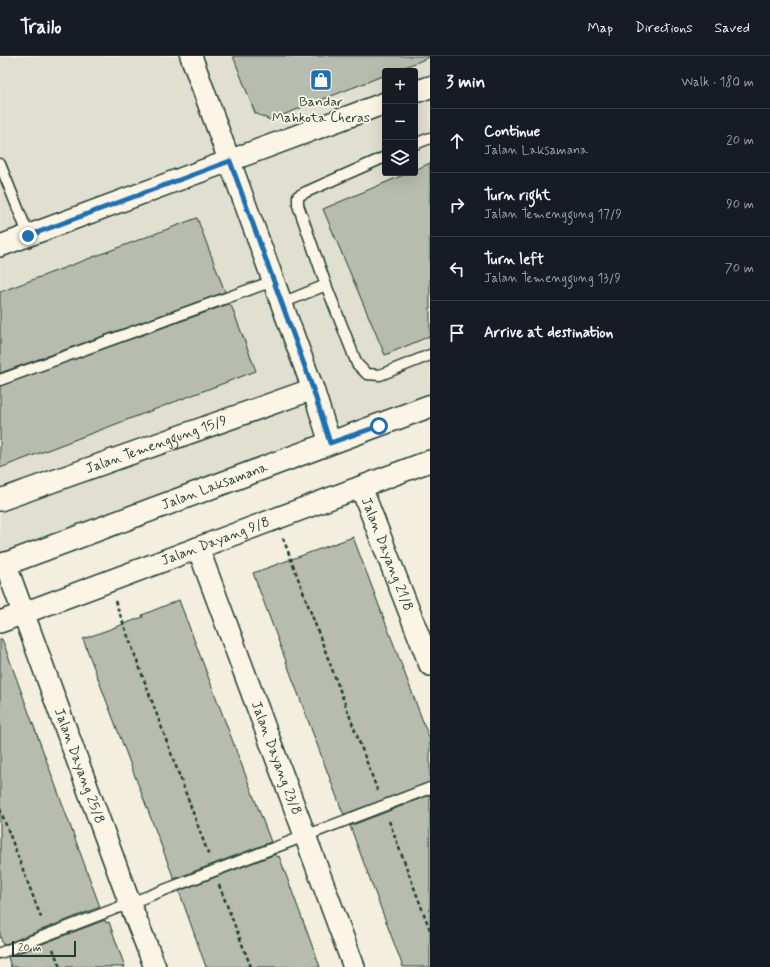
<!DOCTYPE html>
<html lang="en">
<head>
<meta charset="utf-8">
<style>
	body { margin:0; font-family:Mynerve,sans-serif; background:#242831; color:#f1f3f6 }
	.controls { position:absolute; right:12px; top:12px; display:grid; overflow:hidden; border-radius:4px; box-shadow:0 4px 16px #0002 }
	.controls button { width:36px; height:36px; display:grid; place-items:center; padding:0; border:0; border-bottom:1px solid #363941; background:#171b24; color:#f1f3f6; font:20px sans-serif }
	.scale { position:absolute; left:12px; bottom:10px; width:64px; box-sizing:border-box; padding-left:4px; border:2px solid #1f3d34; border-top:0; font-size:11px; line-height:14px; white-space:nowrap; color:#1f3d34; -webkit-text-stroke:3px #fcf5e5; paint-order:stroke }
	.stop { position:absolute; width:12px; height:12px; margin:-9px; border:3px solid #1f6fb2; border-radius:50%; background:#fff }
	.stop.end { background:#1f6fb2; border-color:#fff; box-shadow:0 1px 4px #0008 }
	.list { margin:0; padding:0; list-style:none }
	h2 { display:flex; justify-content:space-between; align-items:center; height:52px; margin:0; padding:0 16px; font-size:17px }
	h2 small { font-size:13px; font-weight:400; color:#9ea1a6 }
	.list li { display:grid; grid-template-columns:26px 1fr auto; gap:12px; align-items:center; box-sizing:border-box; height:64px; padding:0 16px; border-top:1px solid #363941 }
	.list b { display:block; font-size:15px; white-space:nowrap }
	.list p { margin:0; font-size:13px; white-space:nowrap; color:#9ea1a6 }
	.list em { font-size:13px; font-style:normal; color:#9ea1a6 }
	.icon { flex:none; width:22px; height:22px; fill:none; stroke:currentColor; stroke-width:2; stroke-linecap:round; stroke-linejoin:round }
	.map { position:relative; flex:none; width:430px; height:911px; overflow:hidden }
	header { display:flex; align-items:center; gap:24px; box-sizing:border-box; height:56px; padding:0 20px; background:#171b24; border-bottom:1px solid #363941 }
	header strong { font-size:19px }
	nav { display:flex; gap:22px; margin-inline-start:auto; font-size:14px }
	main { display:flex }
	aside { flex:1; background:#171b24 }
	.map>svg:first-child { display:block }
	.built { fill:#e1dfd0; fill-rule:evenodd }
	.building { fill:#b8bcae; stroke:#1f3d34 }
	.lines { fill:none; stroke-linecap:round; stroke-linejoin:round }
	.service-casing { stroke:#1f3d34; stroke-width:13 }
	.minor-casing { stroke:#1f3d34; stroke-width:24 }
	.tertiary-casing { stroke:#1f3d34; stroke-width:25 }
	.path { stroke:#1f3d34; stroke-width:2.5; stroke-dasharray:4 3; stroke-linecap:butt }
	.service { stroke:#fcf5e5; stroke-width:10 }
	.minor { stroke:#fcf5e5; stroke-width:21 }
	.tertiary { stroke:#fcf5e5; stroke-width:22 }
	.route { stroke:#1f6fb2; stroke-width:5 }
	.labels { text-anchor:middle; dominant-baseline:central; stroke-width:3.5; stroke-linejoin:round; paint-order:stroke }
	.poi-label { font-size:14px; fill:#1f3d34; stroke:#fcf5e5 }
	.street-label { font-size:14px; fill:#1f3d34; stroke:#fcf5e5 }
</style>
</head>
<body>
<header>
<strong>Trailo</strong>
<nav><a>Map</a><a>Directions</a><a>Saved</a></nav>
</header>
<main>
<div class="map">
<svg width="430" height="911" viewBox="0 0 430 911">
	<rect width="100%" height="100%" fill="#f3eede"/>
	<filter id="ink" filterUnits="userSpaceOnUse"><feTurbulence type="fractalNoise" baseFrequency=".025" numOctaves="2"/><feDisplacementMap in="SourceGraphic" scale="8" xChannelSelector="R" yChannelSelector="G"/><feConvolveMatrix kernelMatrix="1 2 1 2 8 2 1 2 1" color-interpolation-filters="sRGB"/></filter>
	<g filter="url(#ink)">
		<path class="built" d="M0 0H430V343L0 503ZM385 15H415V117H385Z"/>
		<g class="building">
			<path d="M233 0H430V1L395 15H385V19L270 64 255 57Z"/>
			<path d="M430 107V280L385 299 323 153 408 117H415V114Z"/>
			<path d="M197 162 225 236 0 317V236Z"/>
			<path d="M229 248 230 249H231L256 315 0 412V330Z"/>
			<path d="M353 481 430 684V726L345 758 343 757 336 739 253 517Z"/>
			<path d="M179 544 271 786 174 823 83 583 143 561 142 559Z"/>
			<path d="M0 583H2L100 851 3 889 0 880Z"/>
			<path d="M430 739V911H403L350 770Z"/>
			<path d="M276 798 277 801 279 800 320 911H206L179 835Z"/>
			<path d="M105 864 106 867 109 866 125 911H11L8 901Z"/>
		</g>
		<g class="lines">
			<g class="service-casing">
				<g id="service">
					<path d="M415 88 430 82"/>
					<path d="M385 101 306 136 298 140V149L326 229 357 308 367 318 380 319 430 299"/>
					<path d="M0 108 29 180"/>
					<path d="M282 247 326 229"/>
					<path d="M0 324 273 225"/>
					<path d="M0 897 430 732"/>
				</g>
			</g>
			<g class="minor-casing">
				<g id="minor">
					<path d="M191 0 313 333 330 387"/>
					<path d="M415 36 430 31"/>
					<path d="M0 190 385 47"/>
					<path id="s1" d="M361 431 430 609"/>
					<path id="s2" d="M0 444 313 333"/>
					<path id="s3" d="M198 492 354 911"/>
					<path id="s4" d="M5 507 130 848 155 911"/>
					<path id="s5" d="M0 566 430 405"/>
				</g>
			</g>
			<g class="tertiary-casing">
				<g id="tertiary">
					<path id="s6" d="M0 510 430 350"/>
				</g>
			</g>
			<g class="path">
				<path d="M283 482 378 736"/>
				<path d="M115 545 209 800"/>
				<path d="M0 753 42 864"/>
				<path d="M389 765 430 874"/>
				<path d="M219 829 251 911"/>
				<path d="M53 893 60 911"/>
			</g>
			<use href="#service" class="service"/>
			<use href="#minor" class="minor"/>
			<use href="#tertiary" class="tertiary"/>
		</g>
	</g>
	<g class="lines" filter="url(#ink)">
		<path class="route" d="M28 180 230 105 313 333 330 387 379 370"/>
	</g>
	<defs>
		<g id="shop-square" transform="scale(1.15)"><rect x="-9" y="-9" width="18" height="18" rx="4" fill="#1f6fb2" stroke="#fcf5e5"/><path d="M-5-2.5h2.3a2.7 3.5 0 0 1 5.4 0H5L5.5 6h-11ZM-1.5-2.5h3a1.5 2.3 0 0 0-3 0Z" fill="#fff"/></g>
	</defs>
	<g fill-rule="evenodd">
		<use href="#shop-square" x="321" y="24"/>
	</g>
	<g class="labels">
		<g class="poi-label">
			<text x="321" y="46">Bandar<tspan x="321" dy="16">Mahkota Cheras</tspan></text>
		</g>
		<g class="street-label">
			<text stroke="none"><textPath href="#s2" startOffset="166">Jalan Temenggung 15/9</textPath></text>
			<text stroke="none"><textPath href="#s6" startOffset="229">Jalan Laksamana</textPath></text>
			<text stroke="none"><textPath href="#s5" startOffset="230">Jalan Dayang 9/8</textPath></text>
			<text stroke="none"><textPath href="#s1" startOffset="72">Jalan Dayang 21/8</textPath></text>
			<text stroke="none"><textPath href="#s3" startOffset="224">Jalan Dayang 23/8</textPath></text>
			<text stroke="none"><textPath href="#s4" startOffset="216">Jalan Dayang 25/8</textPath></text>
		</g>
	</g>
</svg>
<div class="controls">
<button>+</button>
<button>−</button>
<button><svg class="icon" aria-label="layers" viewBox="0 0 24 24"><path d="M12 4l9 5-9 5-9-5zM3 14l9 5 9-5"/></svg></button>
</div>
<div class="scale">20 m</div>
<div class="stop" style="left:379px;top:370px"></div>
<div class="stop end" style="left:28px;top:180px"></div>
</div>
<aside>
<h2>3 min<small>Walk · 180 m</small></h2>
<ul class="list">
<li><svg class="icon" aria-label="ahead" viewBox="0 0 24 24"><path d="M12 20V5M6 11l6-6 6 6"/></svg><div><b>Continue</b><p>Jalan Laksamana</p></div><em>20 m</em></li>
<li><svg class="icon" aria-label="right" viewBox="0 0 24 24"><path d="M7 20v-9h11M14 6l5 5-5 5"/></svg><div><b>Turn right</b><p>Jalan Temenggung 17/9</p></div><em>90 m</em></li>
<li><svg class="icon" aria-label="left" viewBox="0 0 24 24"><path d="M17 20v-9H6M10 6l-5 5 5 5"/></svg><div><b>Turn left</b><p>Jalan Temenggung 13/9</p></div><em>70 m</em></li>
<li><svg class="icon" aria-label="arrive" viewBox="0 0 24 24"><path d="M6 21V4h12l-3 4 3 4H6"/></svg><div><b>Arrive at destination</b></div></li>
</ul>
</aside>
</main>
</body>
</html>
